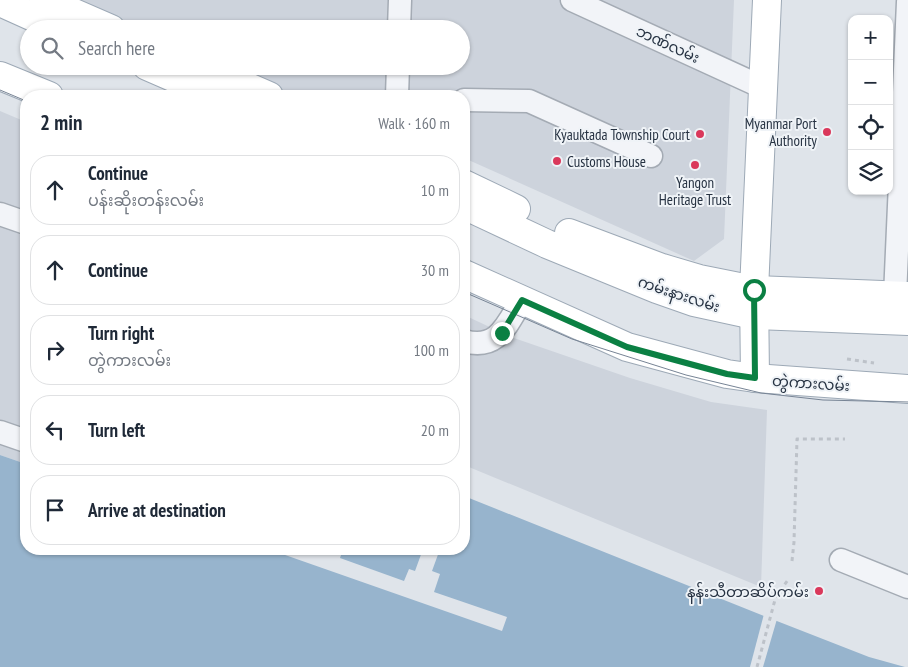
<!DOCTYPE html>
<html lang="en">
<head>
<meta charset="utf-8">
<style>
	body { margin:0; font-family:"PT Sans Narrow","Noto Sans Myanmar",sans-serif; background:#f2f2f3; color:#1f2937 }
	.controls { position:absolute; right:15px; top:15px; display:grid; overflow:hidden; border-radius:10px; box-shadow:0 1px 4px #0004 }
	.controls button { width:45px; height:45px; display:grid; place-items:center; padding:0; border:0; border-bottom:1px solid #e0e1e3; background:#fff; color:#1f2937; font:25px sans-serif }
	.stop { position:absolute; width:15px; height:15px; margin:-11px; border:4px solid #0b8043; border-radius:50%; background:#fff }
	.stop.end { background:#0b8043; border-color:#fff; box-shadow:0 1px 5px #0008 }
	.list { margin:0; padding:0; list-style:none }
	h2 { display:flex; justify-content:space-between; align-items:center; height:65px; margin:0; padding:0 20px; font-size:21px }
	h2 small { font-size:16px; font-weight:400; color:#747a83 }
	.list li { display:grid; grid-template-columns:32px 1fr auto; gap:15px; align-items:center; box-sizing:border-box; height:70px; margin:0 10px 10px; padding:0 10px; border:1px solid #e0e1e3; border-radius:20px }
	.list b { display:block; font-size:19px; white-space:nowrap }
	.list p { margin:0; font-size:16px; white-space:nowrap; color:#747a83 }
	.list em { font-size:16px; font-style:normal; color:#747a83 }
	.icon { flex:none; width:28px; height:28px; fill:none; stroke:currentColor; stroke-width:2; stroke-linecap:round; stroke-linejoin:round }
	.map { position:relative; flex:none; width:908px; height:667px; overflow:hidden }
	.search { position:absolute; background:#fff; box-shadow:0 1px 4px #0004; left:20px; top:20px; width:450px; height:55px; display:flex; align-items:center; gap:12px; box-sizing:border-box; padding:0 18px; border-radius:28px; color:#747a83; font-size:19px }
	.panel { position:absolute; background:#fff; box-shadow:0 1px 4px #0004; left:20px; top:90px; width:450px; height:465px; border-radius:20px }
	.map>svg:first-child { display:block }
	.built { fill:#cdd3dc }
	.water { fill:#97b4cd }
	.pier { fill:#dfe4ea }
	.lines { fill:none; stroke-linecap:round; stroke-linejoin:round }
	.minor-casing { stroke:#a4abb4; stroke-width:25 }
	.major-casing { stroke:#9da9b6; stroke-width:30 }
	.path { stroke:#bdc2c9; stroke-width:3; stroke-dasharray:4 4; stroke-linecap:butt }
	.minor { stroke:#f2f4f8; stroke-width:22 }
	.major { stroke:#fff; stroke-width:28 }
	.tram { stroke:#778495; stroke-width:1 }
	.route { stroke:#0b8043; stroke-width:6 }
	.poi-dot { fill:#da385b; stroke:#eff3f7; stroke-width:2 }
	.labels { text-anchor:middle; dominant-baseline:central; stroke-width:4; stroke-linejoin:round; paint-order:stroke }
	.street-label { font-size:15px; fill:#263242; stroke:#eff3f7 }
	.poi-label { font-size:15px; fill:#263242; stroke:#eff3f7; text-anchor:end }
</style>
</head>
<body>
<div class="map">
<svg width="908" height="667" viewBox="0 0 908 667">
	<rect width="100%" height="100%" fill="#dfe4ea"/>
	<g class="built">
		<path d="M78 0H734L724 239 694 261 464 158V96H296L228 66H461V29H143Z"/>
		<path d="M0 111 26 122V464L0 455Z"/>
		<path d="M464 315 511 337 630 378 711 402 767 410 761 587 464 465Z"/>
	</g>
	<path class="water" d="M0 455 26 464V549H464V496L764 616 869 657 905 667H0Z"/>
	<g class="pier">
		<path d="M268 549H343L340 558 404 581 409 569 415 571 423 549H440L432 571 440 574 434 592 507 617 502 631Z"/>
		<path d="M764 614 777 619 763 667H750Z"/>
	</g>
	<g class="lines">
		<g class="minor-casing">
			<g id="minor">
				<path d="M572 0 764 88"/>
				<path d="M399 29 400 0"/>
				<path d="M397 96 398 66"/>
				<path d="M464 100 529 101 651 156"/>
				<path d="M0 214 26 223"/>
				<path d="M895 296 908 2"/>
				<path d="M464 341C498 351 507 324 522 300"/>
				<path d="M0 432 26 441"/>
				<path d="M841 560 908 587"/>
			</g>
		</g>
		<g class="major-casing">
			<g id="major">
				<path d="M44 0 111 29"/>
				<path d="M0 2 60 29"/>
				<path d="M147 66 216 96"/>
				<path d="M199 66 269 96"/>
				<path d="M0 76 49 96"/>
				<path d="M464 184 516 209"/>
				<path d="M464 205 547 244 657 289 694 302 754 315 908 321"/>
				<path d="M569 233 662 268 699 279 754 290 908 296"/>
				<path d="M464 274 627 347 727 374 755 378 908 389"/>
				<path d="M755 378 754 290 767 0"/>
			</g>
		</g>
		<g class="path">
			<path d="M847 359 874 363"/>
			<path d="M792 561 794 542 797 439H845"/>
			<path d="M757 667 776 596 788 580"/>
		</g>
		<use href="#minor" class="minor"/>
		<use href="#major" class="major"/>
		<g class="tram">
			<path d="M0 90 26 101"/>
			<path d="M464 292 572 339 686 375 761 393 823 400 908 402"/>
		</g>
	</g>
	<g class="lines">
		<path class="route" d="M502 333 522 300 627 347 727 374 755 378 754 290"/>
	</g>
	<g class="poi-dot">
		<circle cx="827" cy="132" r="5"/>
		<circle cx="700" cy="134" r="5"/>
		<circle cx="557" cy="161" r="5"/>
		<circle cx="695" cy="165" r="5"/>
		<circle cx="819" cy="591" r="5"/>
	</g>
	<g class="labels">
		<g class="street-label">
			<text transform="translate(668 44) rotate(25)">ဘဏ်လမ်း</text>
			<text transform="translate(679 294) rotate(18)">ကမ်းနားလမ်း</text>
			<text transform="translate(811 383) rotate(4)">တွဲကားလမ်း</text>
		</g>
		<g class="poi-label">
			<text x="817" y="123">Myanmar Port<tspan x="817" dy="17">Authority</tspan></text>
			<text x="690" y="134">Kyauktada Township Court</text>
			<text x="567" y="161" text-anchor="start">Customs House</text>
			<text x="695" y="182" text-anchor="middle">Yangon<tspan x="695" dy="17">Heritage Trust</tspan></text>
			<text x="809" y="591">နန်းသီတာဆိပ်ကမ်း</text>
		</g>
	</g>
</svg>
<div class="controls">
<button>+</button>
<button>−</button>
<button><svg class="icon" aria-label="locate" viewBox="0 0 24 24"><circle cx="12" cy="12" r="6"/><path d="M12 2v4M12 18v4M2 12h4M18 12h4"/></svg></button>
<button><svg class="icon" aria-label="layers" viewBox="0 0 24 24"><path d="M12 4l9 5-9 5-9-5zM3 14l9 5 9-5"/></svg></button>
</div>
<div class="stop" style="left:754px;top:290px"></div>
<div class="stop end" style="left:502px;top:333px"></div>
<div class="search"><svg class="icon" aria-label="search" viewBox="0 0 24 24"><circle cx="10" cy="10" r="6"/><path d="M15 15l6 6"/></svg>Search here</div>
<section class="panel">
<h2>2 min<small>Walk · 160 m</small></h2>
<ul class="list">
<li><svg class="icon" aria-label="ahead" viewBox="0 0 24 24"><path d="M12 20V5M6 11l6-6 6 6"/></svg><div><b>Continue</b><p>ပန်းဆိုးတန်းလမ်း</p></div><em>10 m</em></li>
<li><svg class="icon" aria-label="ahead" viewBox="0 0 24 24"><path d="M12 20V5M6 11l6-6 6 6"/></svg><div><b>Continue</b></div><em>30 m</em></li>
<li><svg class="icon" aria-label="right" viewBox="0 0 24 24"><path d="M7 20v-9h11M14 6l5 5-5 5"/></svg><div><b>Turn right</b><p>တွဲကားလမ်း</p></div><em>100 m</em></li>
<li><svg class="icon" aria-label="left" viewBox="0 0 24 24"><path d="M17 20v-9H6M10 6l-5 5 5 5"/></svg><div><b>Turn left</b></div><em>20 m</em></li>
<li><svg class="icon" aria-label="arrive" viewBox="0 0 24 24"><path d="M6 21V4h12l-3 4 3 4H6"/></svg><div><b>Arrive at destination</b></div></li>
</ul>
</section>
</div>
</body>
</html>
